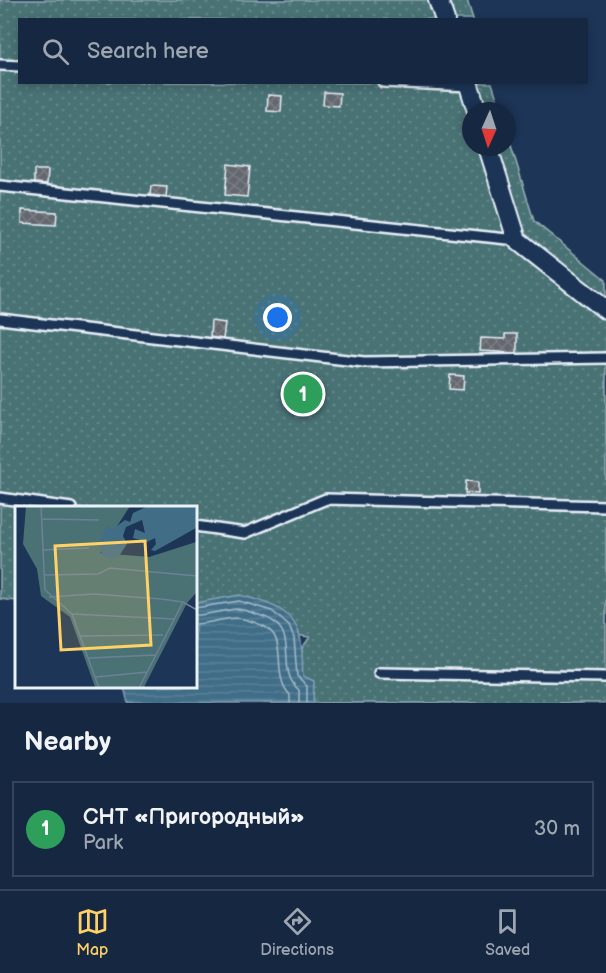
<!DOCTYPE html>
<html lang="en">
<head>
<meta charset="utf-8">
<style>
	body { margin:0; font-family:"Balsamiq Sans",sans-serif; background:#1f3048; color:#f1f3f6 }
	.compass { position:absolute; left:462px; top:102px; width:54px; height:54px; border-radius:50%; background:#162841; box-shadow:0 3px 9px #0003; rotate:183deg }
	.you { position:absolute; left:278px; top:318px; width:21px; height:21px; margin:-15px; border:4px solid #fff; border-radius:50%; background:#1a73e8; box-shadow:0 0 0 9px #1a73e833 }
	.badge { display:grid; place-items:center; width:39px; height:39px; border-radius:50%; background:#ffd166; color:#fff; font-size:20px; font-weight:700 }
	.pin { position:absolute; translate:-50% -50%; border:3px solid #fff; box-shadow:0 2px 6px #0006 }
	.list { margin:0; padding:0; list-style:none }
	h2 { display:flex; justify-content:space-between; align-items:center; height:78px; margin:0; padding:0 24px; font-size:26px }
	h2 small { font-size:20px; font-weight:400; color:#9ea6b1 }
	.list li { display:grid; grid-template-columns:39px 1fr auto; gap:18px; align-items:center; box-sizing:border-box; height:96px; margin:0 12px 12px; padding:0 12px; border:2px solid #35445a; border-radius:0px }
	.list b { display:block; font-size:22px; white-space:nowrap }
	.list p { margin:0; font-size:20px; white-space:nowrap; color:#9ea6b1 }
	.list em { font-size:20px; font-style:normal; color:#9ea6b1 }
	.icon { flex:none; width:33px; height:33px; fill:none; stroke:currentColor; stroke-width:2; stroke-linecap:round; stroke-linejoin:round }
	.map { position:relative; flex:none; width:606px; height:703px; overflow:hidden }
	.search { position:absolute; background:#162841; box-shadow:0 3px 9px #0003; left:18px; right:18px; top:18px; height:66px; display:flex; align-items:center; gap:15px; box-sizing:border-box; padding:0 21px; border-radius:0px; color:#9ea6b1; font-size:22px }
	.sheet { height:186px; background:#162841 }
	nav { display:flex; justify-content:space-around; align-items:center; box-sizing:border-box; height:84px; border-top:2px solid #35445a; background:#162841; font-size:16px; color:#9ea6b1 }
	nav a { display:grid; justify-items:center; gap:3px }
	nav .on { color:#ffd166 }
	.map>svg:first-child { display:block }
	.grass { fill:url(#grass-dots); stroke:#99b2b6; stroke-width:1.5 }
	.water { fill:url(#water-rules); stroke:#84a2b4; stroke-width:1.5 }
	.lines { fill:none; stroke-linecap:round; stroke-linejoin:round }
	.shore { stroke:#a5bccb; stroke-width:1.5 }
	.building { fill:url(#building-cross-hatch); stroke:#e8f1f8; stroke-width:1.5 }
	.lane-casing { stroke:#e8f1f8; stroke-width:14 }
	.street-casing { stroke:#e8f1f8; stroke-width:22 }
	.lane { stroke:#1d3557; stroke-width:9 }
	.street { stroke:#1d3557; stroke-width:18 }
	.inset-road { fill:none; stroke:#6e8097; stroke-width:1.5 }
	.view { fill:#ffd166; fill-opacity:0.15; stroke:#ffd166; stroke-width:3 }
	.inset-edge { fill:none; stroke:#e8f1f8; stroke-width:3 }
</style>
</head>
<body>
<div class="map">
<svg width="606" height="703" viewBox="0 0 606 703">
	<defs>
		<pattern id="grass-dots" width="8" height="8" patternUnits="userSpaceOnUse" patternTransform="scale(1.5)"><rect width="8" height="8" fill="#4a7275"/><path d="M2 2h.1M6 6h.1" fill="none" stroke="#648789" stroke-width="1.8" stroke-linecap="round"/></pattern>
		<pattern id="water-rules" width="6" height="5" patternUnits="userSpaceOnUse" patternTransform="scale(1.5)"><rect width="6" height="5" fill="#416d87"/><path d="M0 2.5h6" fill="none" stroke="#5c8299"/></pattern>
		<pattern id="building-cross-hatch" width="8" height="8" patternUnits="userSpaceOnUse" patternTransform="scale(1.5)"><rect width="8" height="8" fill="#64676e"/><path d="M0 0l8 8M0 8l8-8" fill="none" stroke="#7a7d83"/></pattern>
	</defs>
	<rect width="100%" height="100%" fill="#1d3557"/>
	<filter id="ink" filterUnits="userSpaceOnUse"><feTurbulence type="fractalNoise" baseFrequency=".0167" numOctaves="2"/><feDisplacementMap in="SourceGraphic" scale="12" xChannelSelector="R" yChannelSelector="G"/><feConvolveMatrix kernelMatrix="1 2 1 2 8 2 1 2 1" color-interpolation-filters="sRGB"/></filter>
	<g filter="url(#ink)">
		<path class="grass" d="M0 0H467L473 19 20 20V82L492 83 501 111H471V147H507V132L534 221 606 280V703H263L310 637 195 622V508H16V601L0 599Z"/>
		<path class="water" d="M240 595C264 602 294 608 300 637 303 649 302 663 303 676L314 681 313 703H128L124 687 195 686V603Z"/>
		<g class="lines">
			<g class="shore">
				<path d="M195 608 239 601 272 611 289 626 294 638 297 676 307 686V703"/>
				<path d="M195 615C209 615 223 610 237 609 244 609 252 613 259 615 305 628 273 669 299 690V703"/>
				<path d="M195 624C209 624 223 618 238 618 243 618 250 621 256 623 294 634 268 672 290 695V703"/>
			</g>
		</g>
		<g class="building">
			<path d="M324 92 340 93 339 106 323 105Z"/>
			<path d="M268 95 282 96 281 112 267 111Z"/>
			<path d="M228 164 250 167 247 197 225 195Z"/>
			<path d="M34 170H48L47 184 34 183Z"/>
			<path d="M151 186 167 187 166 197 150 195Z"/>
			<path d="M22 210 57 212 56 225 22 223Z"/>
			<path d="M211 321 225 323 223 339 210 337Z"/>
			<path d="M505 334H517V353L480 351 481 338 505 339Z"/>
			<path d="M450 375 464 376 463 390 449 389Z"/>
			<path d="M466 481 478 482V494L465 493Z"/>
		</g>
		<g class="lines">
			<g class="lane-casing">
				<g id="lane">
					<path d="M0 65 20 66"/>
					<path d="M383 82 470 86"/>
					<path d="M0 186 517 240"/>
					<path d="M0 319 364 362 606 358"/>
					<path d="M0 498 71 508"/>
					<path d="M195 526 245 533 326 499 606 506"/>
					<path d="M379 673 606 677"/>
				</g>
			</g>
			<g class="street-casing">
				<g id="street">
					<path d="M438 0 445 20"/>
					<path d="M468 82 477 111"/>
					<path d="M488 147 517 240 606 310"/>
				</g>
			</g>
			<use href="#lane" class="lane"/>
			<use href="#street" class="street"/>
		</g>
	</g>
	<g transform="translate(15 506)">
		<rect width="182" height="182" fill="#1d3557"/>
		<path d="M11 0H115L85 47 134 51 181 36V87L172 97 129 181H80L55 111 26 90 22 63 8 38Z" fill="#4a7275"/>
		<path d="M133 0H181V22L140 45 136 44 141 38 140 32 132 36 118 32 120 23 130 27 127 14 111 21 108 30 112 38 104 50 95 53 87 49 84 37 92 20 98 23 110 14 115 16 118 7Z" fill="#416d87"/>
		<path class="inset-road" d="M26 0 30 84 57 108 84 182M26 13 84 14M27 44 74 42M30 69 83 68 95 62 182 70M34 91 79 88 146 93 168 96 182 104M57 108 159 113M65 130 148 129M74 152 141 149M81 171 132 166M124 182 168 96"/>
		<path class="view" d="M130 35 136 139 46 144 40 40Z"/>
		<rect width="182" height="182" class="inset-edge"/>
	</g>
</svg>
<svg class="compass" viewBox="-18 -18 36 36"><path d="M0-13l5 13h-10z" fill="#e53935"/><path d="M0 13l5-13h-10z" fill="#9ea6b1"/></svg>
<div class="you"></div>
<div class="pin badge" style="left:303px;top:394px;background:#2e9e5b">1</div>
<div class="search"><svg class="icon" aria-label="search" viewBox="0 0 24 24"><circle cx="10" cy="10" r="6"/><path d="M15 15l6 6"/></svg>Search here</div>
</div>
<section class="sheet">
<h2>Nearby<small></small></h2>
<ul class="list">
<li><span class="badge" style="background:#2e9e5b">1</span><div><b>СНТ «Пригородный»</b><p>Park</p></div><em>30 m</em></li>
</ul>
</section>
<nav>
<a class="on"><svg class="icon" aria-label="map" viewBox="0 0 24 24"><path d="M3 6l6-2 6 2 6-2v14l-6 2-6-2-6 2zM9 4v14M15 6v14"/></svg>Map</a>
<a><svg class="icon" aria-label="directions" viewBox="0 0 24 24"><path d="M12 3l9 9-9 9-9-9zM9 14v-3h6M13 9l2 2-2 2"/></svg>Directions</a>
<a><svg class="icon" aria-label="saved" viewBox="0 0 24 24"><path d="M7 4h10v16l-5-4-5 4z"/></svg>Saved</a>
</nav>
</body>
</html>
